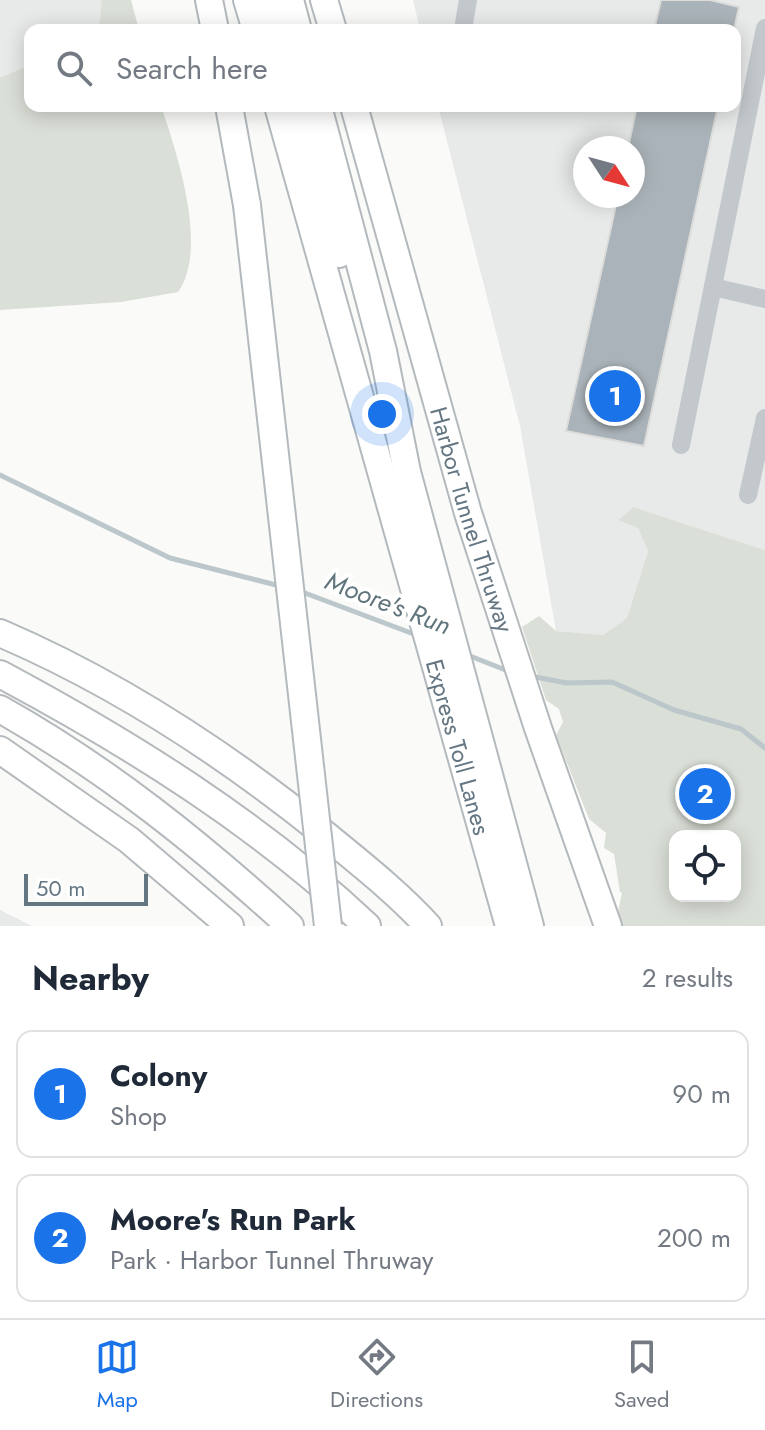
<!DOCTYPE html>
<html lang="en">
<head>
<meta charset="utf-8">
<style>
	body { margin:0; font-family:Jost,sans-serif; background:#f2f2f3; color:#1f2937 }
	.controls { position:absolute; right:24px; bottom:24px; display:grid; overflow:hidden; border-radius:16px; box-shadow:0 4px 20px #0003 }
	.controls button { width:72px; height:72px; display:grid; place-items:center; padding:0; border:0; border-bottom:2px solid #e0e1e3; background:#fff; color:#1f2937; font:40px sans-serif }
	.compass { position:absolute; left:573px; top:136px; width:72px; height:72px; border-radius:50%; background:#fff; box-shadow:0 4px 20px #0003; rotate:126deg }
	.scale { position:absolute; left:24px; bottom:20px; width:124px; box-sizing:border-box; padding-left:8px; border:4px solid #657683; border-top:0; font-size:22px; line-height:28px; white-space:nowrap; color:#657683; -webkit-text-stroke:6px #fff; paint-order:stroke }
	.you { position:absolute; left:382px; top:414px; width:28px; height:28px; margin:-20px; border:6px solid #fff; border-radius:50%; background:#1a73e8; box-shadow:0 0 0 12px #1a73e833 }
	.badge { display:grid; place-items:center; width:52px; height:52px; border-radius:50%; background:#1a73e8; color:#fff; font-size:26px; font-weight:700 }
	.pin { position:absolute; translate:-50% -50%; border:4px solid #fff; box-shadow:0 2px 8px #0006 }
	.list { margin:0; padding:0; list-style:none }
	h2 { display:flex; justify-content:space-between; align-items:center; height:104px; margin:0; padding:0 32px; font-size:34px }
	h2 small { font-size:26px; font-weight:400; color:#747a83 }
	.list li { display:grid; grid-template-columns:52px 1fr auto; gap:24px; align-items:center; box-sizing:border-box; height:128px; margin:0 16px 16px; padding:0 16px; border:2px solid #e0e1e3; border-radius:16px }
	.list b { display:block; font-size:30px; white-space:nowrap }
	.list p { margin:0; font-size:26px; white-space:nowrap; color:#747a83 }
	.list em { font-size:26px; font-style:normal; color:#747a83 }
	.icon { flex:none; width:44px; height:44px; fill:none; stroke:currentColor; stroke-width:2; stroke-linecap:round; stroke-linejoin:round }
	.map { position:relative; flex:none; width:765px; height:926px; overflow:hidden }
	.search { position:absolute; background:#fff; box-shadow:0 4px 20px #0003; left:24px; right:24px; top:24px; height:88px; display:flex; align-items:center; gap:20px; box-sizing:border-box; padding:0 28px; border-radius:16px; color:#747a83; font-size:30px }
	.sheet { height:392px; background:#fff }
	nav { display:flex; justify-content:space-around; align-items:center; box-sizing:border-box; height:112px; border-top:2px solid #e0e1e3; background:#fff; font-size:22px; color:#747a83 }
	nav a { display:grid; justify-items:center; gap:4px }
	nav .on { color:#1a73e8 }
	.map>svg:first-child { display:block }
	.built { fill:#e8e9e9; fill-rule:evenodd }
	.green { fill:#dadfd7; fill-rule:evenodd }
	.lines { fill:none; stroke-linecap:round; stroke-linejoin:round }
	.stream { stroke:#bbc7cb; stroke-width:5 }
	.building { fill:#aab3b9; stroke:#dcdcda; stroke-width:2 }
	.highway-casing { stroke:#b4b9bd; stroke-width:30 }
	.minor { stroke:#c3c8cc; stroke-width:18 }
	.highway { stroke:#fff; stroke-width:26 }
	.highway-bridge-casing { stroke:#b4b9bd; stroke-width:30; stroke-linecap:butt }
	.highway-bridge { stroke:#fff; stroke-width:26 }
	.labels { text-anchor:middle; dominant-baseline:central; stroke-width:8; stroke-linejoin:round; paint-order:stroke }
	.street-label { font-size:24px; fill:#657683; stroke:#fff }
	.water-label { font-size:26px; font-style:italic; fill:#60757c; stroke:#fff }
</style>
</head>
<body>
<div class="map">
<svg width="765" height="926" viewBox="0 0 765 926">
	<rect width="100%" height="100%" fill="#fafaf8"/>
	<g class="built">
		<path d="M0 0H128L136 30H30V106L0 218Z"/>
		<path d="M413 0H765V550L633 507 638 528 648 551 627 618 603 635 556 631 520 426 438 106H735V30H420ZM585 148H633V196H585Z"/>
		<path d="M0 910 32 926H0Z"/>
	</g>
	<g class="green">
		<path d="M102 0H131L139 30H95L100 22Z"/>
		<path d="M30 65V106H161C177 153 209 249 178 292L121 302 0 310V78Z"/>
		<path d="M633 507 765 550V926H615L622 893 620 892 614 854 604 848 606 833 589 819 556 735 563 722 559 709 546 700 522 627 539 616 556 631 603 635 627 618 648 551 638 528 619 520ZM675 836H735V896H675Z"/>
	</g>
	<g class="lines">
		<g class="stream">
			<path d="M0 475 170 558 280 586"/>
			<path d="M297 590 419 636"/>
			<path d="M465 654 508 671"/>
			<path d="M530 676 567 683 612 682 674 710 741 729 765 748"/>
		</g>
	</g>
	<g class="building">
		<path d="M661 0H710L739 7 734 30H654Z"/>
		<path d="M637 106H718L644 446 566 431 618 196H633V148H628Z"/>
	</g>
	<g class="lines">
		<g class="highway-casing">
			<g id="highway">
				<path d="M209 0 215 30"/>
				<path d="M247 0 256 30"/>
				<path d="M268 0 276 30"/>
				<path d="M290 0 298 30"/>
				<path d="M324 0 333 30"/>
				<path d="M229 106 247 205"/>
				<path id="s1" d="M278 106 509 926"/>
				<path d="M297 106 339 254"/>
				<path d="M318 106 383 351 407 472 530 926"/>
				<path id="s2" d="M354 106 468 513 538 728 608 926"/>
				<path d="M0 633C119 684 227 755 327 836 361 864 398 893 428 926"/>
				<path d="M0 674C131 744 259 824 367 926"/>
				<path d="M0 709C107 769 200 844 290 926"/>
				<path d="M0 750 129 840 230 926"/>
			</g>
		</g>
		<g class="minor">
			<path d="M466 30 464 23 468 0"/>
			<path d="M713 287 765 299"/>
			<path d="M681 445 765 28"/>
			<path d="M748 495 765 418"/>
		</g>
		<use href="#highway" class="highway"/>
		<g class="highway-bridge-casing">
			<path id="highway-bridge" d="M247 205 328 926"/>
		</g>
		<use href="#highway-bridge" class="highway-bridge"/>
	</g>
	<g class="labels">
		<g class="street-label">
			<text stroke="none"><textPath href="#s2" startOffset="430">Harbor Tunnel Thruway</textPath></text>
			<text stroke="none"><textPath href="#s1" startOffset="666">Express Toll Lanes</textPath></text>
		</g>
		<g class="water-label">
			<text transform="translate(388 603) rotate(21)">Moore's Run</text>
		</g>
	</g>
</svg>
<div class="controls">
<button><svg class="icon" aria-label="locate" viewBox="0 0 24 24"><circle cx="12" cy="12" r="6"/><path d="M12 2v4M12 18v4M2 12h4M18 12h4"/></svg></button>
</div>
<svg class="compass" viewBox="-18 -18 36 36"><path d="M0-13l5 13h-10z" fill="#e53935"/><path d="M0 13l5-13h-10z" fill="#747a83"/></svg>
<div class="scale">50 m</div>
<div class="you"></div>
<div class="pin badge" style="left:615px;top:396px">1</div>
<div class="pin badge" style="left:705px;top:794px">2</div>
<div class="search"><svg class="icon" aria-label="search" viewBox="0 0 24 24"><circle cx="10" cy="10" r="6"/><path d="M15 15l6 6"/></svg>Search here</div>
</div>
<section class="sheet">
<h2>Nearby<small>2 results</small></h2>
<ul class="list">
<li><span class="badge">1</span><div><b>Colony</b><p>Shop</p></div><em>90 m</em></li>
<li><span class="badge">2</span><div><b>Moore's Run Park</b><p>Park · Harbor Tunnel Thruway</p></div><em>200 m</em></li>
</ul>
</section>
<nav>
<a class="on"><svg class="icon" aria-label="map" viewBox="0 0 24 24"><path d="M3 6l6-2 6 2 6-2v14l-6 2-6-2-6 2zM9 4v14M15 6v14"/></svg>Map</a>
<a><svg class="icon" aria-label="directions" viewBox="0 0 24 24"><path d="M12 3l9 9-9 9-9-9zM9 14v-3h6M13 9l2 2-2 2"/></svg>Directions</a>
<a><svg class="icon" aria-label="saved" viewBox="0 0 24 24"><path d="M7 4h10v16l-5-4-5 4z"/></svg>Saved</a>
</nav>
</body>
</html>
